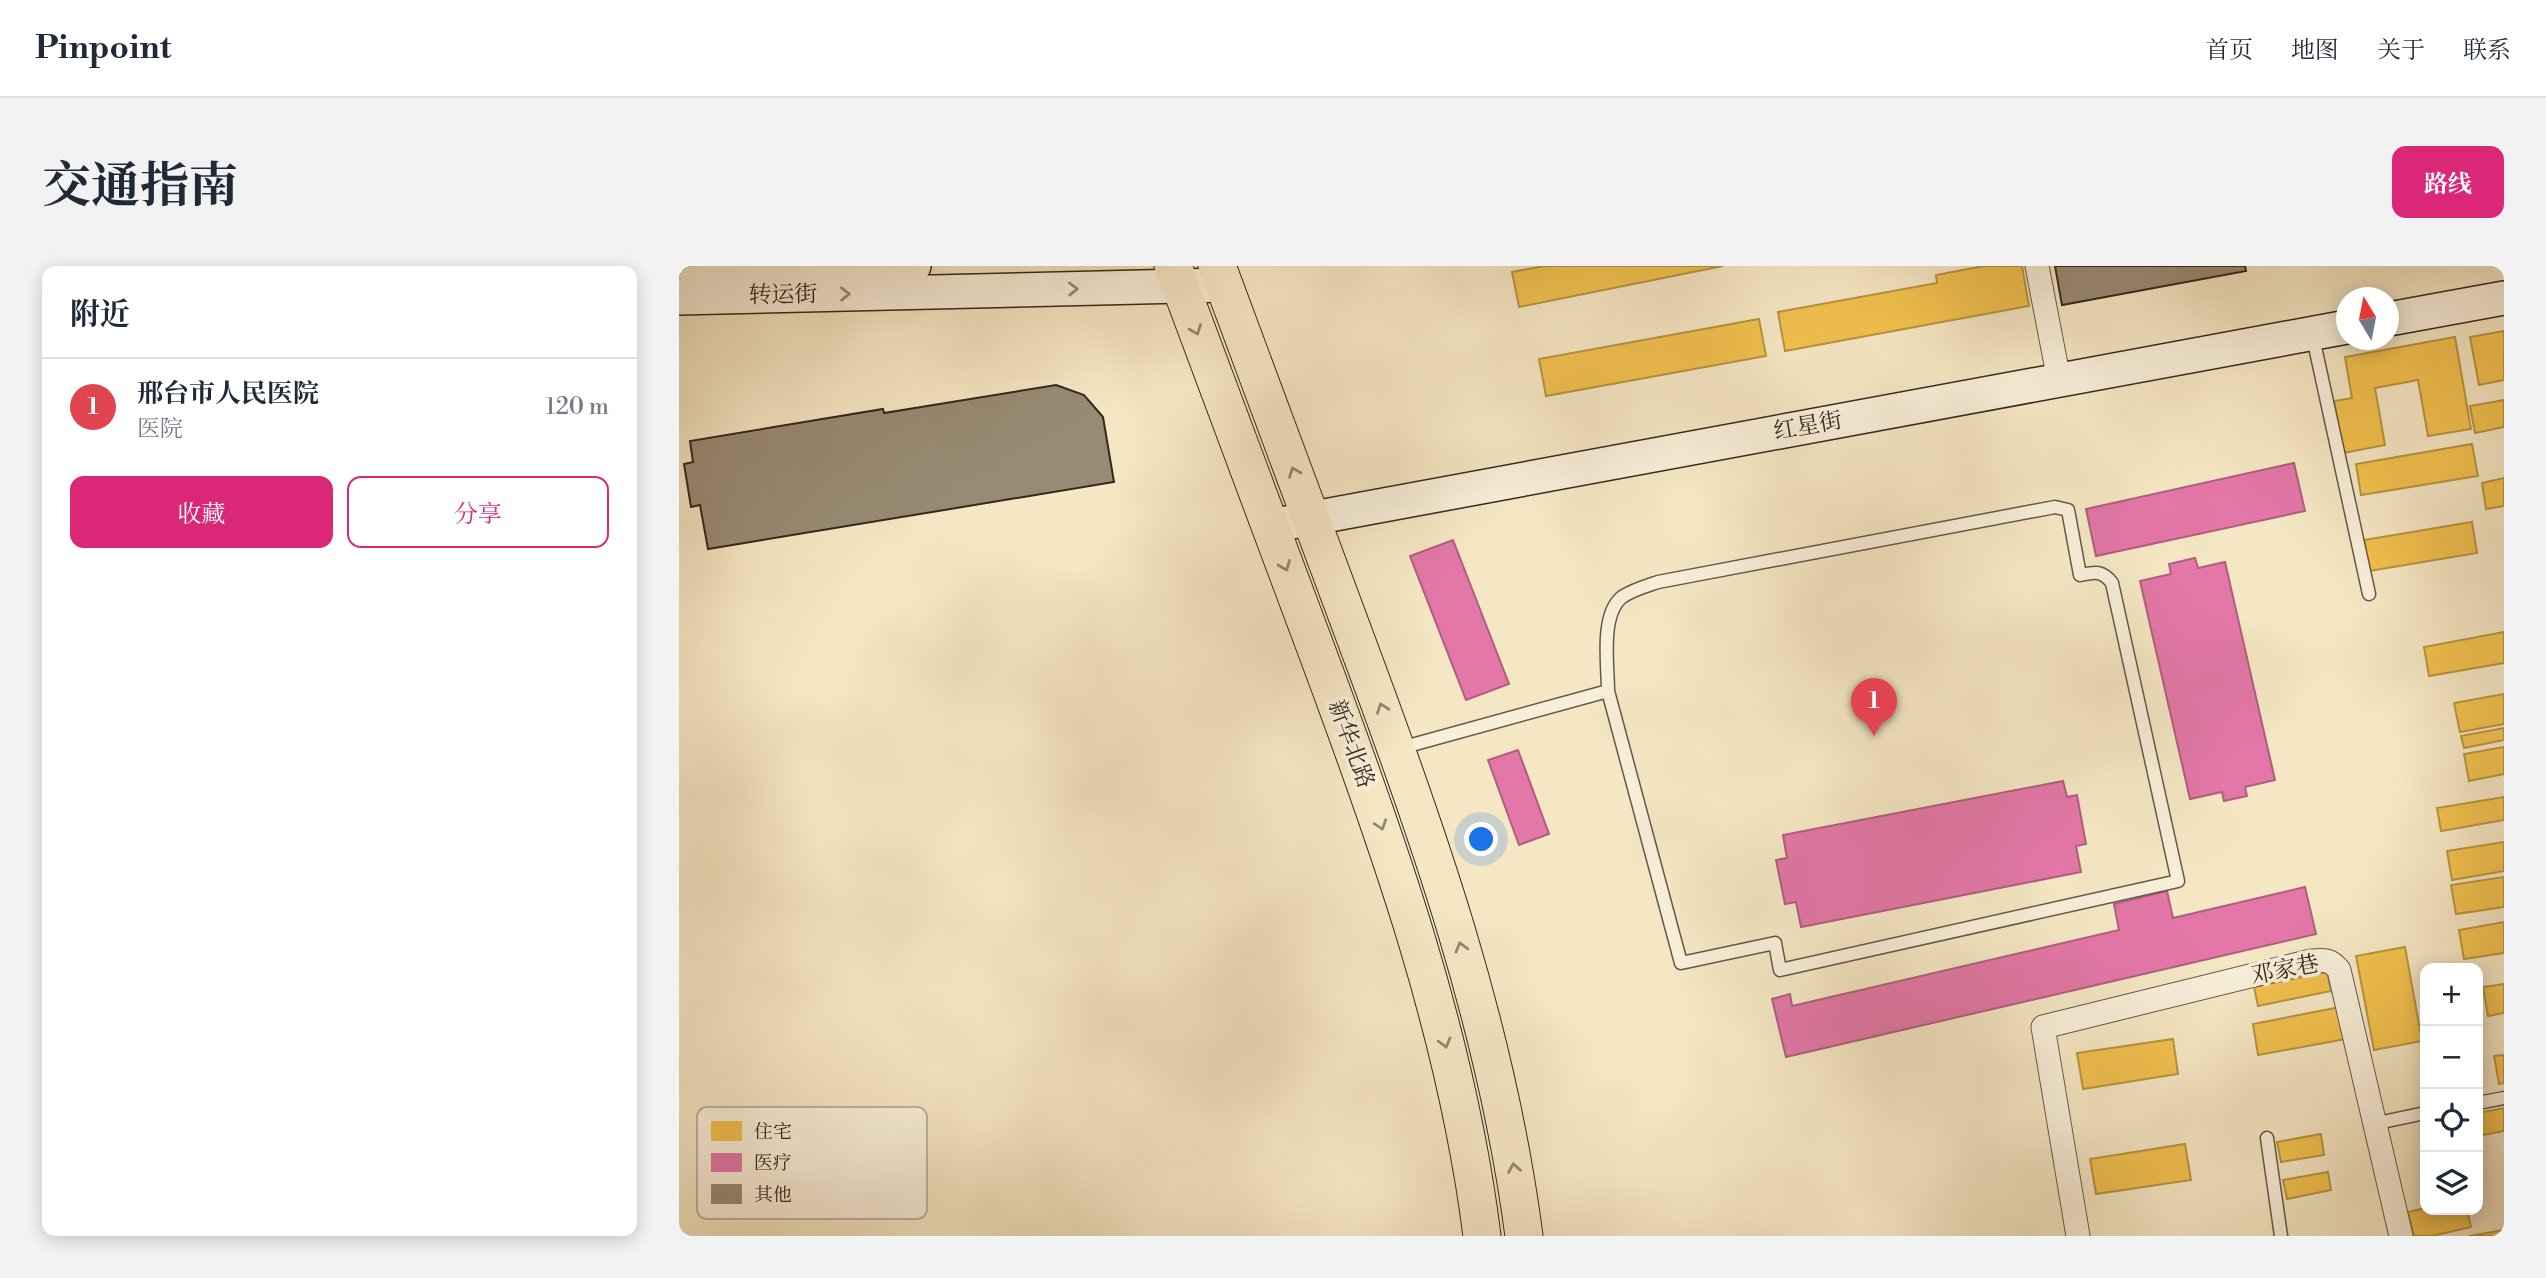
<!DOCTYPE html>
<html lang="zh">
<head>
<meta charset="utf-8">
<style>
	body { margin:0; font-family:"Libre Bodoni","Noto Serif SC",serif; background:#f2f2f3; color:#1f2937 }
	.controls { position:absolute; right:21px; bottom:21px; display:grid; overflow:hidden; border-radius:14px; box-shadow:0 4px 18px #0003 }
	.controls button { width:63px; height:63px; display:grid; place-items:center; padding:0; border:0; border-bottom:2px solid #e0e1e3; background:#fff; color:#1f2937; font:35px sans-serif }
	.compass { position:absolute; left:1657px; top:21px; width:63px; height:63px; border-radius:50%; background:#fff; box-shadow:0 4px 18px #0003; rotate:350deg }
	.you { position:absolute; left:803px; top:574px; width:24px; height:24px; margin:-18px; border:5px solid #fff; border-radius:50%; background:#1a73e8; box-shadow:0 0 0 10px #1a73e833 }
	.badge { display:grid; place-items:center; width:46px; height:46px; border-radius:50%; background:#db2777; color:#fff; font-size:23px; font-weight:700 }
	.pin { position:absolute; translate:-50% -58px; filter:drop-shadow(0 2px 4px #0008) }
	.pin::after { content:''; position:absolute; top:37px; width:24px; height:21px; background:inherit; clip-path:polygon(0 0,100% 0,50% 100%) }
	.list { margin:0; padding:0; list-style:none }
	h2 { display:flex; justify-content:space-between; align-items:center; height:91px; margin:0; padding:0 28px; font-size:30px }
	h2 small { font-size:23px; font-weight:400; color:#747a83 }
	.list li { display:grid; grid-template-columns:46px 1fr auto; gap:21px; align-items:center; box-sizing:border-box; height:98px; padding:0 28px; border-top:2px solid #e0e1e3 }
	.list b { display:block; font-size:26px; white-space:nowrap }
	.list p { margin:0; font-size:23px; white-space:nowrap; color:#747a83 }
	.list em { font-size:23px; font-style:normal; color:#747a83 }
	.actions { display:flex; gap:14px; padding:21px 28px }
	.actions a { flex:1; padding:16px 0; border:2px solid #db2777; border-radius:14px; text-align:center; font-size:24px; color:#db2777 }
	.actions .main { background:#db2777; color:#fff }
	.icon { flex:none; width:38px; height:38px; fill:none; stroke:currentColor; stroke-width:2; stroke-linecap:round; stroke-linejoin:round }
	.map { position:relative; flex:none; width:1825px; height:970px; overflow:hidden; border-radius:14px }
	header { display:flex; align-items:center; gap:42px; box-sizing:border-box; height:98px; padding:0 35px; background:#fff; border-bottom:2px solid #e0e1e3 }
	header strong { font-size:33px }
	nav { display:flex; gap:38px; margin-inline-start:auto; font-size:24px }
	.intro { display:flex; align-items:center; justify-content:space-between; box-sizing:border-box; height:168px; padding:0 42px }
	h1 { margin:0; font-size:49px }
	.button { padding:18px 32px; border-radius:14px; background:#db2777; color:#fff; font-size:24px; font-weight:700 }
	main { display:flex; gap:42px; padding:0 42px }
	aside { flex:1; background:#fff; border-radius:14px; box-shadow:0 4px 18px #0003 }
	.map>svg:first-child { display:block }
	.homes { fill:#f2c14e; stroke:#b99340; stroke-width:2 }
	.health { fill:#e377a8; stroke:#ae5f7f; stroke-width:2 }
	.building { fill:#988b74; stroke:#34281e; stroke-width:2 }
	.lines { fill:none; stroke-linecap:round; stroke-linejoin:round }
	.lane-casing { stroke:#645848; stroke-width:15 }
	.street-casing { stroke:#645848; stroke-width:25 }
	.secondary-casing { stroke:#34281e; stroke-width:36 }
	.primary-casing { stroke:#34281e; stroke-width:39 }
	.lane { stroke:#f8efd9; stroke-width:12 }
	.street { stroke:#f8efd9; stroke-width:23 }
	.secondary { stroke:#f8efd9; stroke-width:33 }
	.primary { stroke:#f5e7c4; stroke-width:37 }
	.oneway { stroke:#968c7c }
	.oneway2 { stroke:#948871 }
	.labels { text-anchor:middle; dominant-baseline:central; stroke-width:7; stroke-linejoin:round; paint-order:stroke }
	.street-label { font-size:23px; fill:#34281e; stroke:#f8efd9 }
	.key { fill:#f8efd9; stroke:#bdb3a1; stroke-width:2 }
	.key-label { font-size:19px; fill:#34281e }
</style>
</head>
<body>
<header>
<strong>Pinpoint</strong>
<nav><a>首页</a><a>地图</a><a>关于</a><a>联系</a></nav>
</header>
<div class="intro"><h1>交通指南</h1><a class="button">路线</a></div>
<main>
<aside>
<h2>附近<small></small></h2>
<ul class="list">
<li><span class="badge" style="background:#e0444e">1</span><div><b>邢台市人民医院</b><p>医院</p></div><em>120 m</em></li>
</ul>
<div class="actions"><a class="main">收藏</a><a>分享</a></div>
</aside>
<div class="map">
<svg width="1825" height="970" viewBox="0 0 1825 970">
	<rect width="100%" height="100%" fill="#f5e7c4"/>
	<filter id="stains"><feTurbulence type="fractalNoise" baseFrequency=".00286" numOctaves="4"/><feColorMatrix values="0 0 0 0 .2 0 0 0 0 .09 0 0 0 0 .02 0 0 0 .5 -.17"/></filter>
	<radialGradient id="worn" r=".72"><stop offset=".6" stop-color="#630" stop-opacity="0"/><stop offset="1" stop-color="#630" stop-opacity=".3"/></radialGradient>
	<g class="homes">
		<path d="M865 0H1044L840 41 833 6Z"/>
		<path d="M1305 0H1343L1350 40 1106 85 1099 46 1258 17 1257 9Z"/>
		<path d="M1080 53 1087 90 867 130 860 93Z"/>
		<path d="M1825 65V114L1800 119 1791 71Z"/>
		<path d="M1776 71 1792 163 1749 170 1739 114 1696 122 1706 179 1664 187 1655 135 1673 132 1666 91Z"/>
		<path d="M1825 134V161L1796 167 1791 140Z"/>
		<path d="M1793 178 1799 210 1682 229 1677 198Z"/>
		<path d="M1825 212V240L1807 243 1803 217Z"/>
		<path d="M1793 256 1798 287 1690 305 1685 274Z"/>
		<path d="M1825 366V397L1750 410 1745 381Z"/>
		<path d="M1825 428V458L1781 466 1775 437Z"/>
		<path d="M1825 462V474L1785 482 1782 470Z"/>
		<path d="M1825 481V508L1790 515 1785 488Z"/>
		<path d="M1825 531V554L1762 565 1758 542Z"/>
		<path d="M1825 576V605L1773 614 1768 585Z"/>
		<path d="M1825 611V641L1777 648 1772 619Z"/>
		<path d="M1825 656V687L1785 693 1780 664Z"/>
		<path d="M1726 681 1743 775 1695 784 1677 690Z"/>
		<path d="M1648 706 1652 725 1579 740 1575 721Z"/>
		<path d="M1825 718V747L1809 750 1804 721Z"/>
		<path d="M1661 741 1667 773 1579 789 1574 758Z"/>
		<path d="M1494 773 1499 808 1404 823 1398 787Z"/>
		<path d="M1825 789V817L1820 818 1815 790Z"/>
		<path d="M1825 842V865L1799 870V847Z"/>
		<path d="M1642 868 1645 889 1602 896 1598 876Z"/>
		<path d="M1506 878 1512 914 1417 928 1411 893Z"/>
		<path d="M1649 906 1652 924 1608 933 1604 914Z"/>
		<path d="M1746 942 1788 944 1792 961 1753 970H1735L1729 946Z"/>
		<path d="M1825 964V970H1790Z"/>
	</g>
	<g class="health">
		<path d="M1615 197 1626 245 1417 290 1407 243Z"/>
		<path d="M774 274 830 418 787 434 731 290Z"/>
		<path d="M1516 292 1519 302 1546 296 1596 514 1566 521 1568 530 1545 535 1543 526 1511 533 1461 315 1492 308 1490 298Z"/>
		<path d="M839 484 870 568 840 579 809 494Z"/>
		<path d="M1384 515 1388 531 1398 529 1407 578 1397 580 1402 606 1122 661 1117 636 1106 638 1097 594 1108 592 1104 569Z"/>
		<path d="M1626 621 1637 668 1107 791 1093 733 1111 728 1113 740 1440 664 1435 638 1488 625 1494 652Z"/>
	</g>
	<g class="building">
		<path d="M1376 0H1566L1567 5 1383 39Z"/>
		<path d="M377 119 405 129 424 151 435 216 29 283 21 239 12 241 5 198 14 196 11 175 204 143 205 147Z"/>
	</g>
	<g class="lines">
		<g class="lane-casing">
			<g id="lane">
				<path d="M1633 67 1690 328"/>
				<path d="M718 483 929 425 1002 697 1096 677 1101 704 1499 615 1433 317C1423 304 1416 306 1401 309L1389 244 1376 241 979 316C967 320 953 324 943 331 921 349 929 399 929 425"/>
				<path d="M1799 837 1825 832"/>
				<path d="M1694 858 1746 847"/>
				<path d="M1588 872 1602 970"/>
			</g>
		</g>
		<g class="street-casing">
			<g id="street">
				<path d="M1358 0 1380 114"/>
				<path d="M1399 970 1364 761 1632 695C1645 694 1651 693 1660 704L1722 970"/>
			</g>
		</g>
		<g class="secondary-casing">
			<g id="secondary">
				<path d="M0 5 235 0"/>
				<path d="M0 32 545 19"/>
				<path d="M1710 53 1825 32"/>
				<path d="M591 260 1668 61"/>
			</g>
		</g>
		<g class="primary-casing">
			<g id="primary">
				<path d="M494 0C542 131 591 261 640 391 710 579 778 770 803 970"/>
				<path d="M538 0C584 124 630 247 676 371 749 566 818 762 845 970"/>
			</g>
		</g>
		<use href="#lane" class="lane"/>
		<use href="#street" class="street"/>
		<use href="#secondary" class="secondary"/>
		<use href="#primary" class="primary"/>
	</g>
	<defs><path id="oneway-chevron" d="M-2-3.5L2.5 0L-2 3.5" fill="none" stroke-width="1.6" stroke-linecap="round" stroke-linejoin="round" transform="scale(1.75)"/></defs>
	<g class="oneway">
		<use href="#oneway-chevron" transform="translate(394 23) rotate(-1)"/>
		<use href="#oneway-chevron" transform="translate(166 28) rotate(-1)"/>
	</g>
	<g class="oneway2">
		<use href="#oneway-chevron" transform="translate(517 64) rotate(69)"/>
		<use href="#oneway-chevron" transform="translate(615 206) rotate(-111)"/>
		<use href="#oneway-chevron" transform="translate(606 300) rotate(69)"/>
		<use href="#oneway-chevron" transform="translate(703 442) rotate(-110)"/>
		<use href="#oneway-chevron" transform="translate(702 559) rotate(71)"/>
		<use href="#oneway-chevron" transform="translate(782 681) rotate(-105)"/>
		<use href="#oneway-chevron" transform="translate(766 777) rotate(75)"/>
		<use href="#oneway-chevron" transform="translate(835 902) rotate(-100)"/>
	</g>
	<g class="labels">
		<g class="street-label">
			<text transform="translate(104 29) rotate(-1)">转运街</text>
			<text transform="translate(1129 160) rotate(-10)">红星街</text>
			<text transform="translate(672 478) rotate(70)">新华北路</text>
			<text transform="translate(1606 704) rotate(-11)">邓家巷</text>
		</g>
	</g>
	<rect x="18" y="841" width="230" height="112" rx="10" class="key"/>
	<rect x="32" y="855" width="31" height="20" fill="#f2c14e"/>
	<rect x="32" y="887" width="31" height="19" fill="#e377a8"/>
	<rect x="32" y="918" width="31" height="20" fill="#988b74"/>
	<g class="key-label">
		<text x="75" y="872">住宅</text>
		<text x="75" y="903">医疗</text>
		<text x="75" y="935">其他</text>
	</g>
	<rect width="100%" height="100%" filter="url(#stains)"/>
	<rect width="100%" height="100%" fill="url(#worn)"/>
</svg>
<div class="controls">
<button>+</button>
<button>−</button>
<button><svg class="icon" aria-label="locate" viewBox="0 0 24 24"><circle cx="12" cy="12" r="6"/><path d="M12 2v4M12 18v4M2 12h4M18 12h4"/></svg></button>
<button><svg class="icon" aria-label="layers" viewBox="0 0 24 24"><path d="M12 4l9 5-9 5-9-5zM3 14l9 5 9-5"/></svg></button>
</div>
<svg class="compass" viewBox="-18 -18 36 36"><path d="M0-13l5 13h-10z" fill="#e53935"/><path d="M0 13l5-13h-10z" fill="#747a83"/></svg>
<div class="you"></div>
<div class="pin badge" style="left:1195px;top:470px;background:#e0444e">1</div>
</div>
</main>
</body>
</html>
